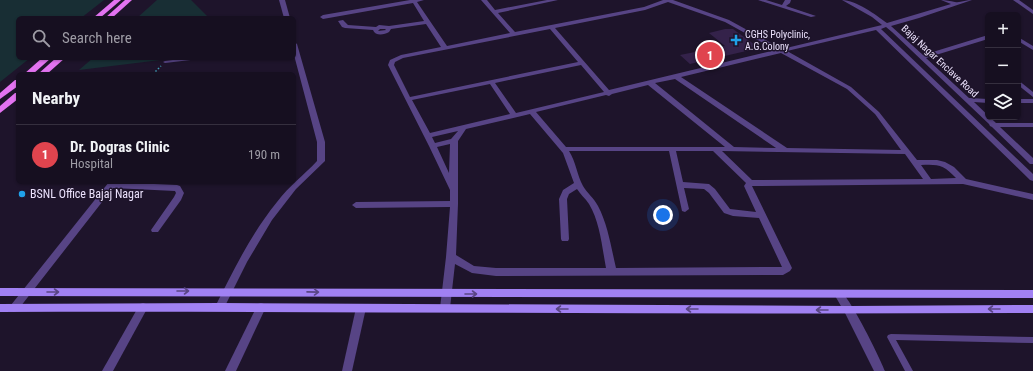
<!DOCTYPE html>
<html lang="en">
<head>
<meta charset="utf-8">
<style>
	body { margin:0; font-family:"Roboto Condensed",sans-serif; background:#231d2d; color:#f1f3f6 }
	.controls { position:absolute; right:12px; top:12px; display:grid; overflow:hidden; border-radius:6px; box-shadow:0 1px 3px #0004 }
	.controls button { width:36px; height:36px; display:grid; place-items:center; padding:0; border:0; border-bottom:1px solid #352f3e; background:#160f20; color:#f1f3f6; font:20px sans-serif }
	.you { position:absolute; left:663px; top:215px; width:14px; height:14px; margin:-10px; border:3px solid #fff; border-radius:50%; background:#1a73e8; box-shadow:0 0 0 6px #1a73e833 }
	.badge { display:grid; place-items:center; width:26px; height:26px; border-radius:50%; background:#20a1e9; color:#fff; font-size:13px; font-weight:700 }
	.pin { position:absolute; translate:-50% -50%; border:2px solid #fff; box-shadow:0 1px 4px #0006 }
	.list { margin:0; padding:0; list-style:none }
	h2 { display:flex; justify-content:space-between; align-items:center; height:52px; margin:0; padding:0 16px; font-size:17px }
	h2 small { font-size:13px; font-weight:400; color:#9e9ca5 }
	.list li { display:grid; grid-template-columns:26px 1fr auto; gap:12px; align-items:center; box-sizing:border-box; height:60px; padding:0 16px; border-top:1px solid #352f3e }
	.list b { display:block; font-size:15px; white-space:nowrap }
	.list p { margin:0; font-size:13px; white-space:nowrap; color:#9e9ca5 }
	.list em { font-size:13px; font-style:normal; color:#9e9ca5 }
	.icon { flex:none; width:22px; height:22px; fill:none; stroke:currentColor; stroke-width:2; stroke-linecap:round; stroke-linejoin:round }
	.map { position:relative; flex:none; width:1033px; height:371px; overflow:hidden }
	.search { position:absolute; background:#160f20; box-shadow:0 1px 3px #0004; left:16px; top:16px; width:280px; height:44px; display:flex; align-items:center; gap:10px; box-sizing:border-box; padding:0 14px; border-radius:6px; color:#9e9ca5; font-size:15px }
	.panel { position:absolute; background:#160f20; box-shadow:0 1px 3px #0004; left:16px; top:72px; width:280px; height:112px; border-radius:6px }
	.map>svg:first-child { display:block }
	.green { fill:#182e34 }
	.building { fill:#34224a }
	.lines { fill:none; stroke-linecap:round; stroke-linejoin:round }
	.path { stroke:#3e9cb3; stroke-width:1.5; stroke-dasharray:1.5 2; stroke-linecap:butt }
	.lane { fill:#574485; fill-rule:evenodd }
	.street { fill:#574485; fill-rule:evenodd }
	.secondary { fill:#a181f3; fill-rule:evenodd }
	.primary { fill:#e373f1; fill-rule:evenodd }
	.oneway { stroke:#594585 }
	.poi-dot { fill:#20a1e9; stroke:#1e142b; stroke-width:1.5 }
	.labels { text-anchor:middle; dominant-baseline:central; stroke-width:3; stroke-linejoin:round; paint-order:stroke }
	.far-poi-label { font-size:10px; fill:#ebe1fc; stroke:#1e142b; text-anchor:start }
	.far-street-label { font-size:10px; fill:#ebe1fc; stroke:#1e142b }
	.poi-label { font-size:12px; fill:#ebe1fc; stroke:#1e142b; text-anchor:start }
</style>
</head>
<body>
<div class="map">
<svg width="1033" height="371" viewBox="0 0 1033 371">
	<rect width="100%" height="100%" fill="#1e142b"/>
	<g class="green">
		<path d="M0 0H104L81 18H18V58H30L0 82Z"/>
		<path d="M157 0H191L209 18H137Z"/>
		<path d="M93 58H177L79 70Z"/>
	</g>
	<path class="building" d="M725 29H733L755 45H753L755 47H753L755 49 690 64 680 55 725 46 709 33Z"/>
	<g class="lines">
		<path class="path" d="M153 74 161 66"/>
		<g class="lane">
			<path d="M188 58H201L199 59 165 63 163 62 165 61Z"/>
			<path d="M891 334 1033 337V343L896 340 913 371H905L887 337 888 335Z"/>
		</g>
		<g class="street">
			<path d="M279 0H285L290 18H284Z"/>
			<path d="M410 0H424L417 2 447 46 510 33 481 0H487L495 10 547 0H558L498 13 515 32 644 7 663 0H673L729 20 782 49 882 25 872 17 842 0C856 0 876 15 887 23L951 4 941 0C946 0 950 1 955 2 960 3 966 0 972 0L919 18 891 26 923 55 988 35V39L926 58 969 98 988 99V103L974 102 996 123H1033V127H1000L1033 158V164H1030L992 127 990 126 989 124 892 32 886 27 881 29 1033 174V181L1030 180 876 30 787 51 851 87 879 112 917 160H937L945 162 954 167 966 179 1033 194V200L963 184 752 186 792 268 790 271 783 275 496 276 472 273 455 264 450 308 448 311 445 312 442 311 440 308 446 257 450 207 356 208 352 205 356 202 450 201V190L429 146 388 65 390 60 401 55 441 47 426 24 391 29 389 32C384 35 375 36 373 30L345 28 342 27 338 21 343 20 348 25 376 27 379 25 389 26 424 21 413 3 323 19 320 17 323 15ZM668 2 725 22 776 50 609 90 555 28 645 10ZM380 29H385L386 30 378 31ZM550 29 578 62 410 97 394 65 395 62 403 58ZM781 53 847 89 875 114 901 150 787 148 681 77ZM581 65 604 92 516 113 495 83ZM675 79 776 148 734 147 655 83ZM490 84 510 114 430 133 412 100ZM648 85 725 147H566L536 112 606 95 609 96 612 94ZM530 114 563 153 574 183 563 190 559 199 561 239 562 241H568L569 239 567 199 569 194 577 189C580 194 585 198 589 204 600 222 602 247 606 268H496L474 266 456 255 458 204V141L466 129ZM458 131 451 139 435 143 432 137ZM450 144 449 173 437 147ZM569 151H669L682 211 685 212 689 209 684 188 704 189 709 193 724 213 733 216 759 218 782 267 616 268C611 247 608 225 598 206 594 198 587 193 583 186 577 175 576 162 569 151ZM676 151H713L746 183 744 186 756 212 730 209 715 189 709 184 683 182ZM722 151 905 154 923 179 752 180ZM921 165C938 164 944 165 956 178L931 179Z"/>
			<path d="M758 0H766L782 5 785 0H791L790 3 786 6 816 16 811 17Z"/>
			<path d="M1013 0H1019L1033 10V14Z"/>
			<path d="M1018 37 1033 46V50L1018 41Z"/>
			<path d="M294 42 297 44 325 142V161L296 189 272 220 247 262 223 310 220 311 217 310 215 307C233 271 251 234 277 202 289 186 304 175 317 161V142L294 55Z"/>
			<path d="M1018 80 1033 92V97L1018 85Z"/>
			<rect x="1018" y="99" width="15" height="4"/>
			<path d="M109 182 177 185 180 186 184 193 181 200 158 232H152L151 230 174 197 176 193 175 191 113 188 17 311 14 312 11 311 9 308 11 305Z"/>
			<path d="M839 290C848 293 880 358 885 371H874L845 313 834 294 836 291Z"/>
			<path d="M143 303 146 304 148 307 113 371H102L140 304Z"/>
			<path d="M261 303 264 304 266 307 236 371H225L258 304Z"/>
			<path d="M361 304 364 305 366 308 352 371H342L356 308 358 305Z"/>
		</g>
		<g class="secondary">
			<path d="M0 288 1033 290V298L0 296Z"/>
			<path d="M220 303 849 306 1033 305V313C689 315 344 311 0 312V304Z"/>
		</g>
		<g class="primary">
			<path d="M114 0H121L100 18H93Z"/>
			<path d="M125 0H132L112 18H105Z"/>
			<path d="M42 58H51L33 74H24Z"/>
			<path d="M56 58H65L47 74H38Z"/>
			<path d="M15 80H18V86L0 99V93Z"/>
			<path d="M15 93H18V99L0 113V106Z"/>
		</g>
	</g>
	<defs><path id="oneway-shaft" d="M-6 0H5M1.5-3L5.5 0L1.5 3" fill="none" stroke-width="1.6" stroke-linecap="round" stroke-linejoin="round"/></defs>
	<g class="oneway">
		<use href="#oneway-shaft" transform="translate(183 291)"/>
		<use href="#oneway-shaft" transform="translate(53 292)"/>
		<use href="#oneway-shaft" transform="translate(313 292) rotate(1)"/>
		<use href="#oneway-shaft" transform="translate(471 294)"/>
		<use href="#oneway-shaft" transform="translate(562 309) rotate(-180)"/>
		<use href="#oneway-shaft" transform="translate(692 309) rotate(-180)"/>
		<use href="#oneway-shaft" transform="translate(994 309) rotate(180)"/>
		<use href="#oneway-shaft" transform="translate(822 310) rotate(-180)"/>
	</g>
	<g class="poi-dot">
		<path d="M734 34h4v4h4v4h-4v4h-4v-4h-4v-4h4z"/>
		<circle cx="22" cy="194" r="4"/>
	</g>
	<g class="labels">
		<g class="far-poi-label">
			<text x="745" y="34">CGHS Polyclinic,<tspan x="745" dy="12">A.G.Colony</tspan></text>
		</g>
		<g class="far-street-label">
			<text transform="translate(940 61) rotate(43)">Bajaj Nagar Enclave Road</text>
		</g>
		<g class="poi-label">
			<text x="30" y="194">BSNL Office Bajaj Nagar</text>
		</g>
	</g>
</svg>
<div class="controls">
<button>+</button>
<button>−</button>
<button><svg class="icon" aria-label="layers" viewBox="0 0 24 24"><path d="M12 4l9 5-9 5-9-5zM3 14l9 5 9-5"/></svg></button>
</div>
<div class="you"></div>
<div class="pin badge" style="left:710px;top:55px;background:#e0444e">1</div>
<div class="search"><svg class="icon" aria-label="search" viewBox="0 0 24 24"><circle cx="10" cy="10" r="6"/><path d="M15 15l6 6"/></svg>Search here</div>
<section class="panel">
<h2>Nearby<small></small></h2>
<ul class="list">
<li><span class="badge" style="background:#e0444e">1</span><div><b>Dr. Dogras Clinic</b><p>Hospital</p></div><em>190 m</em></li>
</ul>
</section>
</div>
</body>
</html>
